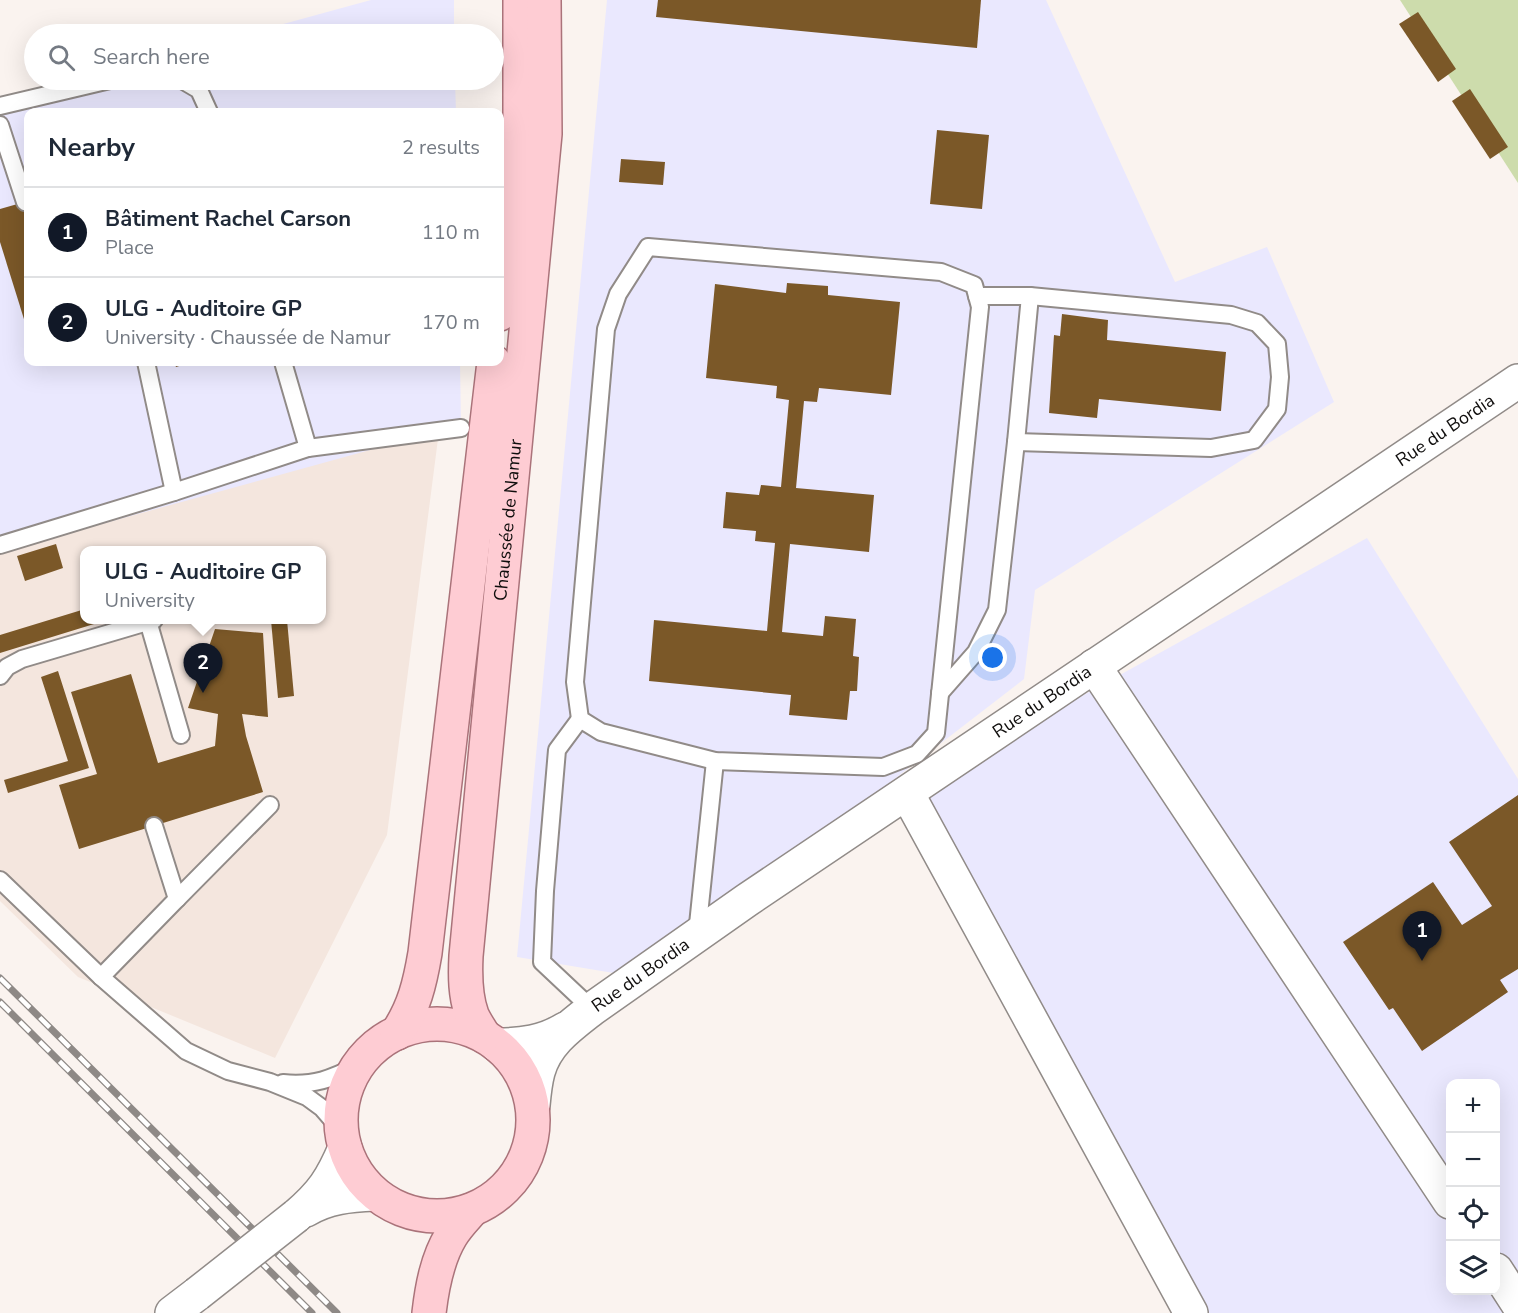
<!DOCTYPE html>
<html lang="en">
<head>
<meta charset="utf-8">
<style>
	body { margin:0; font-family:"Nunito Sans",sans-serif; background:#f6f6f7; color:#1f2937 }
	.controls { position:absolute; right:18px; bottom:18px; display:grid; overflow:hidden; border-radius:12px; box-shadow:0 6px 24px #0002 }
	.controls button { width:54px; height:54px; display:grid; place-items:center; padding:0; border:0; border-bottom:2px solid #e0e1e3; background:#fff; color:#1f2937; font:30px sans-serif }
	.you { position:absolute; left:993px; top:658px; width:21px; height:21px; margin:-15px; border:4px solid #fff; border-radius:50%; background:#1a73e8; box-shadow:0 0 0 9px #1a73e833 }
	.badge { display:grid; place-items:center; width:39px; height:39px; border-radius:50%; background:#111827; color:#fff; font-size:20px; font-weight:700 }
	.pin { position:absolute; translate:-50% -50px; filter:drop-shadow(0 2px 3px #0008) }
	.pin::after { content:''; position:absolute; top:32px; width:21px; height:18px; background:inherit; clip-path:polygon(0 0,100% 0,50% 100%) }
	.popup { position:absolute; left:80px; top:546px; width:246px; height:78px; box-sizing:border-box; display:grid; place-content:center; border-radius:12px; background:#fff; filter:drop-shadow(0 2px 4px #0005); font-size:20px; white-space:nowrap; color:#747a83 }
	.popup b { font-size:22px; color:#1f2937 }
	.popup::after { content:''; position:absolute; left:50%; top:100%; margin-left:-12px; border:12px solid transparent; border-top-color:#fff }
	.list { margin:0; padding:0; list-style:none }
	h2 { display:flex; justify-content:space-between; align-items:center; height:78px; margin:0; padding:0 24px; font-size:26px }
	h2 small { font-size:20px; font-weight:400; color:#747a83 }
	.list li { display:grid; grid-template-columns:39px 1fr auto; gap:18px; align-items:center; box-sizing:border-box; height:90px; padding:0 24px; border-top:2px solid #e0e1e3 }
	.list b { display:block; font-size:22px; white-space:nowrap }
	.list p { margin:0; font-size:20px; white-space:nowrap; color:#747a83 }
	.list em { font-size:20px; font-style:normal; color:#747a83 }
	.icon { flex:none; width:33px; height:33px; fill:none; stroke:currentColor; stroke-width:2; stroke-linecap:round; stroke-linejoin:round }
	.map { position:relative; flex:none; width:1518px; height:1313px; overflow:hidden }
	.search { position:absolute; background:#fff; box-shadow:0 6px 24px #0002; left:24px; top:24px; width:480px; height:66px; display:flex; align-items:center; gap:15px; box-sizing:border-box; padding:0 21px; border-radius:33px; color:#747a83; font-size:22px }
	.panel { position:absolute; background:#fff; box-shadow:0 6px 24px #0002; left:24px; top:108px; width:480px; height:258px; border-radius:12px }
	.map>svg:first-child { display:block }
	.commercial { fill:#eae8fe; fill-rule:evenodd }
	.built { fill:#f4e6de; fill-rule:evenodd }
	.green { fill:#cddcac }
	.building { fill:#7b5828 }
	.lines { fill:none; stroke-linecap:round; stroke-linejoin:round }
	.lane-casing { stroke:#918b88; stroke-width:20 }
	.street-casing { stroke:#918b88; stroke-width:36 }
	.secondary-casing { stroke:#918b88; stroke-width:36 }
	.primary-casing { stroke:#aa737a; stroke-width:36 }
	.lane { stroke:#fff; stroke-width:16 }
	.street { stroke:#fff; stroke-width:33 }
	.secondary { stroke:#fff; stroke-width:33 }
	.primary { stroke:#feccd3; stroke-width:33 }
	.rail-casing { stroke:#8e8986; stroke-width:7 }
	.rail { stroke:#fff; stroke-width:4.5; stroke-dasharray:14; stroke-linecap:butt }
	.secondary-bridge-casing { stroke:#918b88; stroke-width:36; stroke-linecap:butt }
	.secondary-bridge { stroke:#fff; stroke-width:33 }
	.labels { text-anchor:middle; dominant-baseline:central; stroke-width:6; stroke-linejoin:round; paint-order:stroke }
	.street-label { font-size:18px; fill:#100e0d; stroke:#fff }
</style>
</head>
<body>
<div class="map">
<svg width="1518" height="1313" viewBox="0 0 1518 1313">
	<rect width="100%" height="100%" fill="#faf3ef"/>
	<g class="commercial">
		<path d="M371 0H454V34H247Z"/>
		<path d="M607 0H1046L1175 282 1267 247 1334 402 1035 590 1024 679 638 977 517 957Z"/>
		<path d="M85 80H455L456 112H28V362H460L461 428 0 557V103Z"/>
		<path d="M1367 538 1518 779V1313H1191L907 793ZM1450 1084H1496V1290H1450Z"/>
	</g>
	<path class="built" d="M439 431 387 835 275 1058 78 977 0 901V552ZM85 550H322V620H85Z"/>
	<path class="green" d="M1400 0H1518V183Z"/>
	<g class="building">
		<path d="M658 0H981L977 48 656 17Z"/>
		<path d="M1418 12 1456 69 1438 82 1399 24Z"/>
		<path d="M1470 89 1508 147 1490 159 1452 101Z"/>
		<path d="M937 130 989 135 982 209 930 204Z"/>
		<path d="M621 159 665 162 663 185 619 182Z"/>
		<path d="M28 201V332L0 242V209Z"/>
		<path d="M787 283 828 286V295L900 302 891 395 819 388 817 402 804 401 796 488 874 495 869 552 790 544 782 632 823 636 825 616 856 619 853 656 859 657 857 691H850L847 720 789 715 791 695 649 681 654 620 767 631 775 543 755 541 756 531 723 528 726 492 759 495 761 485 781 487 789 400 776 398 777 386 706 378 715 284 786 293Z"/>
		<path d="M1062 314 1108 320 1107 340 1226 352 1221 411 1099 399 1097 418 1049 413 1054 335 1060 336Z"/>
		<path d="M174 362H192L176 367Z"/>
		<path d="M56 544 63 568 25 581 17 556Z"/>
		<path d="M85 609V620H107L0 653V635Z"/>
		<path d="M271 620H287L294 696 278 698Z"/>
		<path d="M215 629 263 633 268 717 242 714 246 736 263 792 79 849 59 785 97 774 71 692 131 674 158 763 215 746 218 714 188 708Z"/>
		<path d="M58 671 89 768 8 793 4 780 68 761 41 677Z"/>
		<path d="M1518 795V969L1500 980 1508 992 1422 1051 1393 1008 1389 1010 1343 942 1433 882 1462 925 1492 906 1449 842Z"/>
	</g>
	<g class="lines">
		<g class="lane-casing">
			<g id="lane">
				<path d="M182 80 199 90 209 112"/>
				<path d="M0 106 110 80"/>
				<path d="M0 125 25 202"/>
				<path d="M648 247 941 272 974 285 980 307 936 733 917 754 883 767 715 761 601 732 580 719 575 682 606 329 618 294Z"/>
				<path d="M977 296H1030L1231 315 1257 323 1277 344 1280 377 1277 409 1254 440 1211 448 1016 442"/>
				<path d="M146 362 174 492"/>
				<path d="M283 362 308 448"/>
				<path d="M0 545 174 492 308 448 461 428"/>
				<path d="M148 621 181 735"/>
				<path d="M0 676 7 667 22 659 154 620"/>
				<path d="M940 693 976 652 997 610 1016 442 1030 296"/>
				<path d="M580 719 557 750 545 891 542 962 592 1009"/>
				<path d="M0 880 101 977 186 1051 228 1071 270 1082 307 1097 322 1108 341 1130"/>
				<path d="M177 899 270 805"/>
				<path d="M697 934 715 761"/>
				<path d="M101 977 177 899 154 826"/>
				<path d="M283 1083C314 1086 331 1079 359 1065"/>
			</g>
		</g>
		<g class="street-casing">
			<g id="street">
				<path d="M1094 666 1450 1202"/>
				<path d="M907 793 1191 1313"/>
				<path d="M1496 1270 1518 1304"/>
			</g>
		</g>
		<g class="secondary-casing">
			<g id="secondary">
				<path d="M497 1045C522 1045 544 1042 565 1029"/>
				<path id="s1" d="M533 1105C534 1094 535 1083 538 1072 546 1043 569 1027 592 1009L747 900 1518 381"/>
				<path d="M306 1210C327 1197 350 1195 375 1194"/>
				<path d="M296 1216C322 1194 332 1179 345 1148"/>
				<path d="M172 1313 197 1294"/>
			</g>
		</g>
		<g class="primary-casing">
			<g id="primary">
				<path d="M500 314 520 132V0"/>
				<circle cx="437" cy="1120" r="96"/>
				<path d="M397 1033C414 1008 420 983 425 953L494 362"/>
				<path id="s2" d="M484 1036C480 1029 475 1022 472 1015 465 996 465 976 466 956L545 134 544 0"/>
				<path d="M429 1313C432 1287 437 1259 451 1236 457 1226 465 1218 472 1210"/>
			</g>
		</g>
		<use href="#lane" class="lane"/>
		<use href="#street" class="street"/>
		<use href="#secondary" class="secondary"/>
		<use href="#primary" class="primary"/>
		<g class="rail-casing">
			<g id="rail">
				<path d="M0 978 337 1313"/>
				<path d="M0 1002 312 1313"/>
			</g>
		</g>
		<use href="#rail" class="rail"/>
		<g class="secondary-bridge-casing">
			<path id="secondary-bridge" d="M197 1294 296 1216"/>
		</g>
		<use href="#secondary-bridge" class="secondary-bridge"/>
	</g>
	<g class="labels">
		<g class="street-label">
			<text stroke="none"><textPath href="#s1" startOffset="1149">Rue du Bordia</textPath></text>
			<text stroke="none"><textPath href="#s2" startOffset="522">Chaussée de Namur</textPath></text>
			<text stroke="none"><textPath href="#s1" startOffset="663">Rue du Bordia</textPath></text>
			<text stroke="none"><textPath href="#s1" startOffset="177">Rue du Bordia</textPath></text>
		</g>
	</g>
</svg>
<div class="controls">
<button>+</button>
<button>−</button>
<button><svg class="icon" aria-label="locate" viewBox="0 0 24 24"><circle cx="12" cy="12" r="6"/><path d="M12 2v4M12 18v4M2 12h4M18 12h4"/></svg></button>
<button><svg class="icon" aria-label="layers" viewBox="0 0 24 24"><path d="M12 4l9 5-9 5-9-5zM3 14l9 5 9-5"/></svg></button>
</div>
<div class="you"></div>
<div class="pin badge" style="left:1422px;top:961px">1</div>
<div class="pin badge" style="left:203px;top:693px">2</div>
<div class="popup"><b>ULG - Auditoire GP</b>University</div>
<div class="search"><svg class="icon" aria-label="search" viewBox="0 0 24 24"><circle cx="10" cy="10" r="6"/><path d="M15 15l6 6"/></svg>Search here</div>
<section class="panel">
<h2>Nearby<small>2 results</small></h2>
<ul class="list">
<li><span class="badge">1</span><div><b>Bâtiment Rachel Carson</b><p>Place</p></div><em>110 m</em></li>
<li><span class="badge">2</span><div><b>ULG - Auditoire GP</b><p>University · Chaussée de Namur</p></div><em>170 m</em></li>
</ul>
</section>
</div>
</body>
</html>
